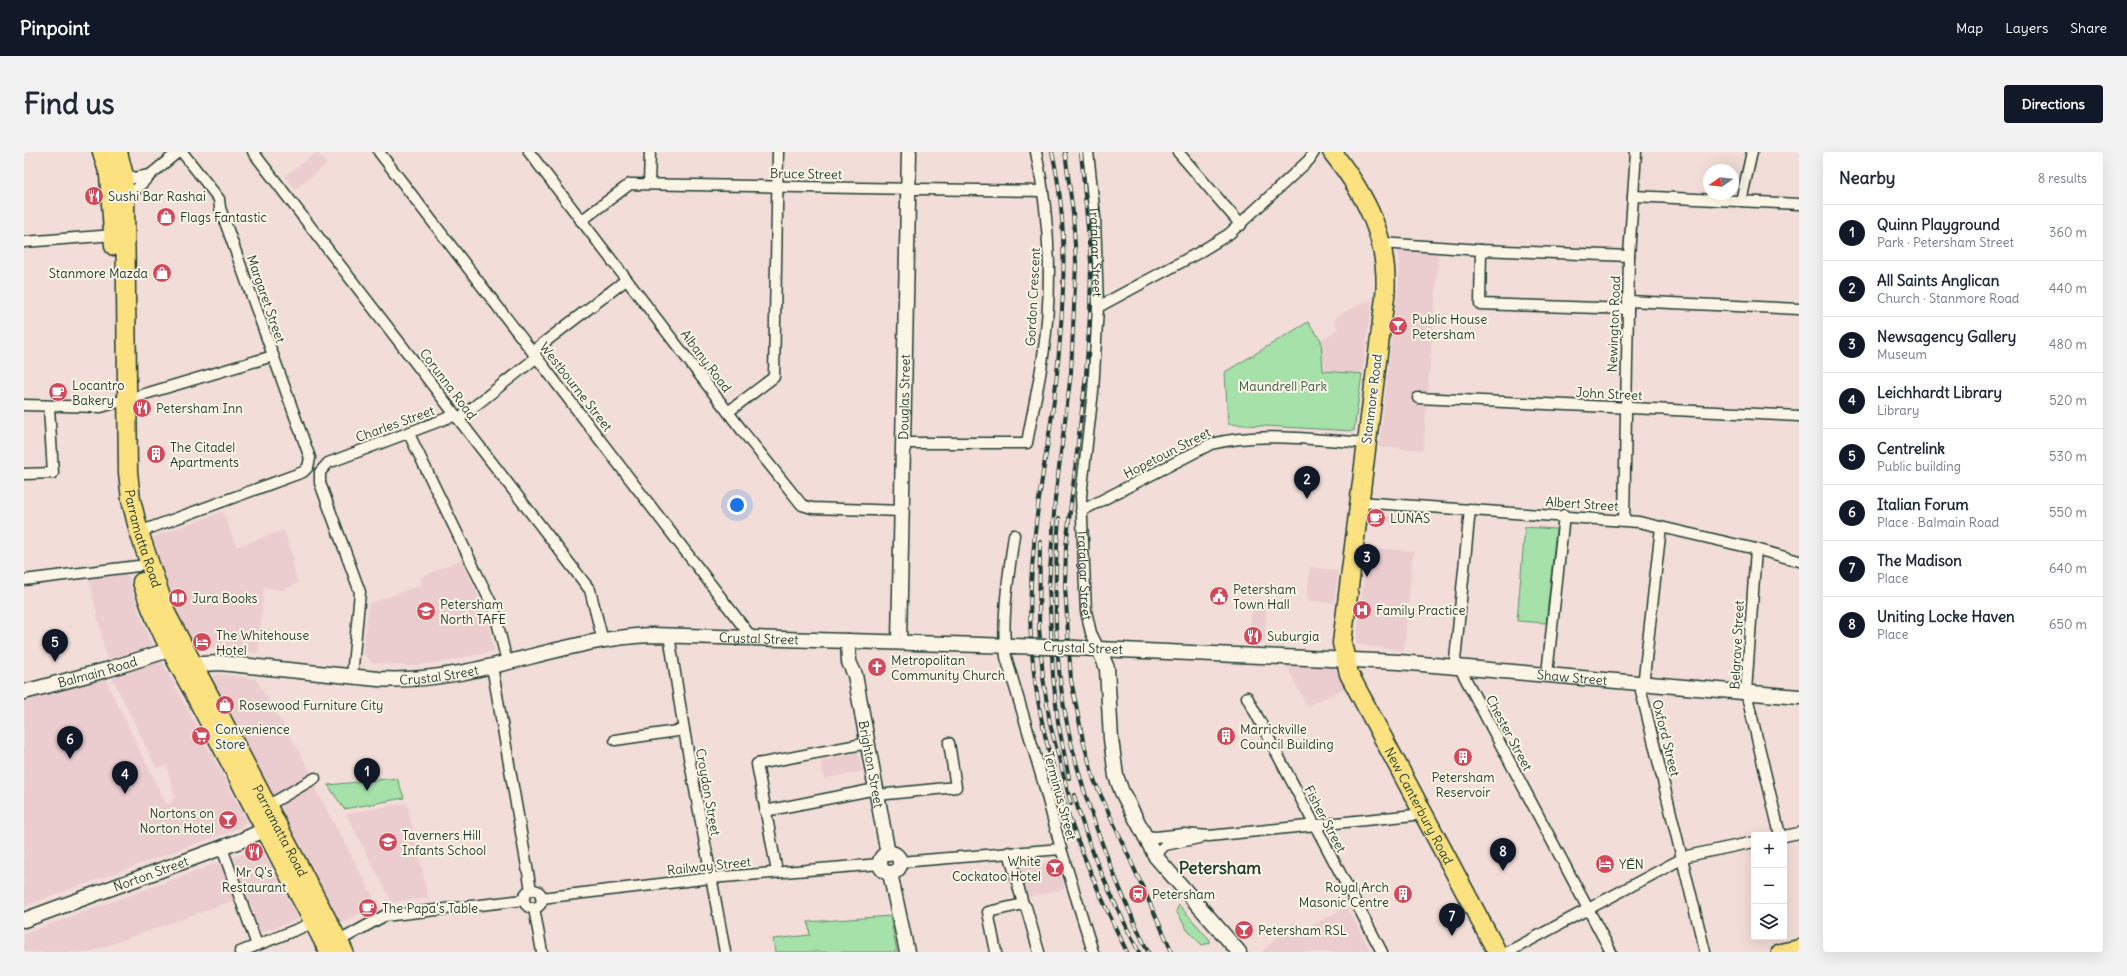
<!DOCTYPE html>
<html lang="en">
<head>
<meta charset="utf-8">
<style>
	body { margin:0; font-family:Delius,sans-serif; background:#f2f2f3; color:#1f2937 }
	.controls { position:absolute; right:12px; bottom:12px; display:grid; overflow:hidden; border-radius:4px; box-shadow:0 4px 16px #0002 }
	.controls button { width:36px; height:36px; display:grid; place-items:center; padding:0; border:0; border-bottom:1px solid #e0e1e3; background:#fff; color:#1f2937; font:20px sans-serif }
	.compass { position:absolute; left:1679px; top:12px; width:36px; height:36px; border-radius:50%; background:#fff; box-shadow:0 4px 16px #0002; rotate:256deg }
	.you { position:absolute; left:713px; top:353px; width:14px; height:14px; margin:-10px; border:3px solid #fff; border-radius:50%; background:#1a73e8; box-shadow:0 0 0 6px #1a73e833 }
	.badge { display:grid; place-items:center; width:26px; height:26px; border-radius:50%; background:#111827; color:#fff; font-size:13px; font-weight:700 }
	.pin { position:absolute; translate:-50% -33px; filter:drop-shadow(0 1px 2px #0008) }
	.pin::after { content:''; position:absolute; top:21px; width:14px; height:12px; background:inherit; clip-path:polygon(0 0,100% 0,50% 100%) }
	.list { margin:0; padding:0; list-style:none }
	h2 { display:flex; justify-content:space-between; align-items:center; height:52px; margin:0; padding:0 16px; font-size:17px }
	h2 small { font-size:13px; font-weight:400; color:#747a83 }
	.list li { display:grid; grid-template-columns:26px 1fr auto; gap:12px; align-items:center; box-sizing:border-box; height:56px; padding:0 16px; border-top:1px solid #e0e1e3 }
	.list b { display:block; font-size:15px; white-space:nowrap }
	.list p { margin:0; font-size:13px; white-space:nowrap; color:#747a83 }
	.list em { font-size:13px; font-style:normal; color:#747a83 }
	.icon { flex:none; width:22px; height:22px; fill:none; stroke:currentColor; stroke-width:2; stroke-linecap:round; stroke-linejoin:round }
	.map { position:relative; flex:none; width:1775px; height:800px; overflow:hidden; border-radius:4px }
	header { display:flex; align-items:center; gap:24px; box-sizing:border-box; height:56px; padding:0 20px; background:#111827; color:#fff }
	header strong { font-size:19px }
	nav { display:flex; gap:22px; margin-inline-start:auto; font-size:14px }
	.intro { display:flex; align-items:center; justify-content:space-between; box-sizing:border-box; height:96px; padding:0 24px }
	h1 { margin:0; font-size:28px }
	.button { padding:10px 18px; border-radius:4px; background:#111827; color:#fff; font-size:14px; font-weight:700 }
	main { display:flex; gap:24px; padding:0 24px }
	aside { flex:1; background:#fff; border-radius:4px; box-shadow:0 4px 16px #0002 }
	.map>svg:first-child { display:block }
	.built { fill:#ebcccf }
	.green { fill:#a5e1a8; stroke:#628f6e }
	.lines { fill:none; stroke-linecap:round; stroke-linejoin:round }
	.street-casing { stroke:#1f3d34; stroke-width:13 }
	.secondary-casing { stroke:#1f3d34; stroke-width:17 }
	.primary-casing { stroke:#1f3d34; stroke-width:19 }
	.highway-casing { stroke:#1f3d34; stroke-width:21 }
	.street { stroke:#fcf5e5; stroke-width:10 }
	.secondary { stroke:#fcf5e5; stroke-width:14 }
	.primary { stroke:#fbe180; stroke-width:16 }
	.highway { stroke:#fbe180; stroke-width:18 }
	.rail-casing { stroke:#1f3d34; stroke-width:4 }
	.rail { stroke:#fcf5e5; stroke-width:2.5; stroke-dasharray:8; stroke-linecap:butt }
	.secondary-bridge-casing { stroke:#1f3d34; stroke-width:17; stroke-linecap:butt }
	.secondary-bridge { stroke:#fcf5e5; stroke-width:14 }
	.labels { text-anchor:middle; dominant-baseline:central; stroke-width:4; stroke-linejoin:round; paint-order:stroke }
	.street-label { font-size:13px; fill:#1f3d34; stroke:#fcf5e5 }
	.poi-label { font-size:13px; fill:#1f3d34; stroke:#fcf5e5; text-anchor:start }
	.park-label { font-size:13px; fill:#3a5e4b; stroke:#fcf5e5 }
	.district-label { font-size:17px; font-weight:bold; fill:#1f3d34; stroke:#fcf5e5 }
</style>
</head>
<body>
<header>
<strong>Pinpoint</strong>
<nav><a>Map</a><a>Layers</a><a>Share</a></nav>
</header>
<div class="intro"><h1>Find us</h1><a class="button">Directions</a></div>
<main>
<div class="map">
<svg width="1775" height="800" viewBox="0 0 1775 800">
	<rect width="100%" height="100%" fill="#f2ddd8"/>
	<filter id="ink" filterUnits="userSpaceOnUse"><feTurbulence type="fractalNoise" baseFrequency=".025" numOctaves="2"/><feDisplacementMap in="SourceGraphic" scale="8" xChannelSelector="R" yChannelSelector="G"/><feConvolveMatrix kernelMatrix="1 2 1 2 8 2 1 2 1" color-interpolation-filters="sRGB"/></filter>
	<g filter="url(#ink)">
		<g class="built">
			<path d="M293 0 303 12 271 37 261 24Z"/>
			<path d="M1375 91 1413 92 1414 112 1399 298 1355 295 1375 125Z"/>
			<path d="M1348 147 1338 222 1299 219 1297 188 1314 177 1310 169 1313 167 1312 164Z"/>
			<path d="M199 360 212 395 260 378 270 408 267 409 274 431 259 438 240 435 234 501 171 494 149 453 129 385Z"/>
			<path d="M1349 363 1393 366 1392 371 1346 370Z"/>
			<path d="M1344 396 1389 399 1380 499 1332 492Z"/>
			<path d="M438 407 463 466 470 499 424 509 387 514 348 511 339 501 345 452 399 432 396 426Z"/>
			<path d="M1286 415 1314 419 1310 451 1283 448Z"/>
			<path d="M103 422 115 461 129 494 83 507 65 426Z"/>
			<path d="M1229 450 1242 451 1241 489H1224Z"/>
			<path d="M137 508 223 669 215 676 0 754V548L80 525 142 652 148 651 147 647 151 646 143 614 132 615 87 523Z"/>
			<path d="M1263 514 1310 516 1323 535 1283 554Z"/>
			<path d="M193 522 232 527 294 632 290 634 353 752 319 771 316 770 188 526Z"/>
			<path d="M834 601 838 619 800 627 797 609Z"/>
			<path d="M383 651 404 746 368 750 322 662Z"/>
			<path d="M235 696H237L274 767 232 782 216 746 65 800H0V782Z"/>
			<path d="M1033 710 1041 737 1002 745 992 713Z"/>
			<path d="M1323 755 1347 800H1238L1271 769 1281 777Z"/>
		</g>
		<g class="green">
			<path d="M1284 170 1297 188 1299 219 1338 222 1330 279 1204 272 1201 220Z"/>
			<path d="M1501 375 1532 377 1522 471 1493 469Z"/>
			<path d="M373 626 380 646 320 657 304 633Z"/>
			<path d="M1155 753 1186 788V791L1178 793 1164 779 1152 759Z"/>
			<path d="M866 764 873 800H751L749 787 786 783 784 770Z"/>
		</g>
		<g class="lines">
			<g class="street-casing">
				<g id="street">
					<path d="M229 0 566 438 579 489"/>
					<path d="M355 0 728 486"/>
					<path d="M505 0 720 281 778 353 788 356 878 359"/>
					<path id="s1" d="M1064 0 1071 65 1074 155 1069 239 1057 344 1062 459 1067 481 1075 497"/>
					<path d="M1154 0 1217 73"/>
					<path d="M99 20 110 26 126 23"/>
					<path d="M625 32 626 0"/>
					<path d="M1609 44 1775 52"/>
					<path d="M101 49 126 23 154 0"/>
					<path d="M1717 49 1728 0"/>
					<path d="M557 69 606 32 1019 39"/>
					<path d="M0 90 90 83"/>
					<path d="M1358 91 1457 98 1605 104"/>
					<path d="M1457 98 1456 152 1604 157"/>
					<path d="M1604 149 1775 157"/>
					<path d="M1074 155 1174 101 1205 82 1285 8 1290 0"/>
					<path d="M1394 246 1775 264"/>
					<path d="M0 253 77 255 249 204"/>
					<path d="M704 260 750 225 754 0"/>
					<path d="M385 282 470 457 483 510"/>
					<path d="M880 291H1003C1008 262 1015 233 1019 204 1029 136 1026 67 1012 0"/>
					<path d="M0 322 29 321 25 255"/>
					<path d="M1335 350 1615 370 1732 397 1775 409"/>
					<path d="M1446 357 1431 508 1439 522 1587 800"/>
					<path d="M1057 359 1187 292C1237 279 1291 288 1342 291"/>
					<path d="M1600 368 1605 104 1612 0"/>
					<path d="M1637 375 1620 525 1617 539 1681 800"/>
					<path d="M115 380 279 320 284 315 286 306 196 56 195 47 158 0"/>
					<path d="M990 383C985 420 977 468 982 505L1020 633 1037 697 1069 800"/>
					<path d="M1732 397 1722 540 1756 683"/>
					<path d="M0 428 114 414"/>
					<path d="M645 483 660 578 701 800"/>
					<path d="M468 514 507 738"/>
					<path d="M1523 522 1540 363"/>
					<path d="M328 524 336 440 296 331V320L304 311 426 265 438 264 508 209 513 196 602 128"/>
					<path d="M1223 545 1358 800"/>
					<path d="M591 588 660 578"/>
					<path d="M853 643 932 635 925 591"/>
					<path d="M250 650 291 626"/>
					<path d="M741 659 852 637"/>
					<path d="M1120 684 1132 685 1160 682 1185 684 1400 662"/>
					<path d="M1760 684 1775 681"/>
					<path d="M198 696 233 793"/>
					<path d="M985 700 999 752 1002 755 1015 800"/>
					<path d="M1132 705 1137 697 1141 693 1175 686"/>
					<path d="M876 710 1037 697"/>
					<path d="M753 720 733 612 844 591"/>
					<circle cx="509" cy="747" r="9"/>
					<path d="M517 746 687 726 856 712"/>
					<path d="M510 756 518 800"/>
					<path d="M315 789 360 764 500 748"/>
					<path d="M216 800 289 771"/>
					<path d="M972 800 964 760 999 752"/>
					<path d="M1484 800 1663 704 1730 690"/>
				</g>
			</g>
			<g class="secondary-casing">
				<g id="secondary">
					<path id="s2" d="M824 489 825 510 831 523 864 702"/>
					<path id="s3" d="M875 490 885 0"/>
					<path id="s4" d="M1051 496 1375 510 1775 545"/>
					<path d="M1075 497 1083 516 1087 587 1092 624 1098 640 1132 705 1215 800"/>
					<path id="s5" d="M161 513 196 511 354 527C448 533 536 486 628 483L990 494"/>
					<path id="s6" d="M0 540 82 518 145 498"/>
					<circle cx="866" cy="711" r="10"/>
					<path d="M866 721 883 800"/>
					<path id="s7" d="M0 768 216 689 251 673"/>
				</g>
			</g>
			<g class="primary-casing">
				<path id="primary" d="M1756 800 1775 796"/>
			</g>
			<g class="highway-casing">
				<g id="highway">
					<path d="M78 0 85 23 90 94"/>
					<path id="s8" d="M94 0 99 20 101 49 104 320 107 348 115 380 143 463 320 800"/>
					<path id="s9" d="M1308 0C1342 43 1366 89 1361 145L1318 491 1325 522 1473 800"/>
					<path d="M118 430C130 470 149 503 169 539L305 800"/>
				</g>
			</g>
			<use href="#street" class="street"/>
			<use href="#secondary" class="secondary"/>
			<use href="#primary" class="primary"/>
			<use href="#highway" class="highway"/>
			<g class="rail-casing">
				<g id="rail">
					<path d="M1028 0C1045 71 1040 149 1033 221 1028 279 1014 335 1010 393 1007 424 1005 456 1007 487 1013 597 1055 702 1103 800"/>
					<path d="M1041 0 1049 61 1052 110 1047 221 1031 347 1025 434 1029 524 1034 570 1045 626"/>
					<path d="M1057 0 1067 110 1066 162 1062 223 1042 394 1041 434 1047 528 1059 588 1070 628 1148 800"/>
					<path d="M1035 366C1029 438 1030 519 1047 590 1064 663 1092 732 1124 800"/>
					<path d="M1016 390 1015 475 1019 525 1026 572 1047 652"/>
					<path d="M1050 643C1065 699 1089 749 1115 800"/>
				</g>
			</g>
			<use href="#rail" class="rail"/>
			<g class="secondary-bridge-casing">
				<path id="secondary-bridge" d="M990 494 1051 496"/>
			</g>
			<use href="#secondary-bridge" class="secondary-bridge"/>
		</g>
	</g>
	<defs>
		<g id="restaurant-disc" transform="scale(1)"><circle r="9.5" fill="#d1495b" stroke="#fcf5e5"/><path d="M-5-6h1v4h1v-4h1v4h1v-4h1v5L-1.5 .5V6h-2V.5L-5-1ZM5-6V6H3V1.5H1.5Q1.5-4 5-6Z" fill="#fff"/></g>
		<g id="shop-disc" transform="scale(1)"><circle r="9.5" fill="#d1495b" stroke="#fcf5e5"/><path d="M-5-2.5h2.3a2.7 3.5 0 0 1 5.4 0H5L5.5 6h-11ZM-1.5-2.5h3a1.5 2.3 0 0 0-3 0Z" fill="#fff"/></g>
		<g id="bar-disc" transform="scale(1)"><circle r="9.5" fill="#d1495b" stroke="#fcf5e5"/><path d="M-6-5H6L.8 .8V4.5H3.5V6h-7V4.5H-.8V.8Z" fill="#fff"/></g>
		<g id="cafe-disc" transform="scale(1)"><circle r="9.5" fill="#d1495b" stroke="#fcf5e5"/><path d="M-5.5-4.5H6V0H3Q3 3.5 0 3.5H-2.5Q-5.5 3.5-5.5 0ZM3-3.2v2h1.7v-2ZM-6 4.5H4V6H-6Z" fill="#fff"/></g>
		<g id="building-disc" transform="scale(1)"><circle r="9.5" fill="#d1495b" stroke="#fcf5e5"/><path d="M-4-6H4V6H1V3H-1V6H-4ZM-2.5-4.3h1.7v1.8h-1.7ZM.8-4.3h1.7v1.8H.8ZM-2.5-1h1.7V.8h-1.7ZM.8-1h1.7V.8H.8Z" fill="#fff"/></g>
		<g id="civic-disc" transform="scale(1)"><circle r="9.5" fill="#d1495b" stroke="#fcf5e5"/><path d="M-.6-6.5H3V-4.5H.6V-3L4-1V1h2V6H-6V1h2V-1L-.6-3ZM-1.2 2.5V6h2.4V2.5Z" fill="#fff"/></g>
		<g id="library-disc" transform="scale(1)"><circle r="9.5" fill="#d1495b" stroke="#fcf5e5"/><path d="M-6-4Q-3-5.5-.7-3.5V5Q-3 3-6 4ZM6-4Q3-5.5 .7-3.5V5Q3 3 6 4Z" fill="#fff"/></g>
		<g id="hospital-disc" transform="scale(1)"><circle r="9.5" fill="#d1495b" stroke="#fcf5e5"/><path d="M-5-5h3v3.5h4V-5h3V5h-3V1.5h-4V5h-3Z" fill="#fff"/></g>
		<g id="university-disc" transform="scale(1)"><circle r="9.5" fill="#d1495b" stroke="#fcf5e5"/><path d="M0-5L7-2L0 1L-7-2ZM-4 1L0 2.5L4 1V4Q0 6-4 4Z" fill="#fff"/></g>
		<g id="hotel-disc" transform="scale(1)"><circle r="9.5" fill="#d1495b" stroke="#fcf5e5"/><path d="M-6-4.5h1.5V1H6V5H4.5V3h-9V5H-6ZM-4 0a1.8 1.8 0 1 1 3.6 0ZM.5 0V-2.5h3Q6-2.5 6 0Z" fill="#fff"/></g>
		<g id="church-disc" transform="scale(1)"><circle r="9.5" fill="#d1495b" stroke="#fcf5e5"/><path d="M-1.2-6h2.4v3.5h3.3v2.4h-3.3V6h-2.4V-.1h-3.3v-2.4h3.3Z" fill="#fff"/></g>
		<g id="supermarket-disc" transform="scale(1)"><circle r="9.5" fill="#d1495b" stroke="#fcf5e5"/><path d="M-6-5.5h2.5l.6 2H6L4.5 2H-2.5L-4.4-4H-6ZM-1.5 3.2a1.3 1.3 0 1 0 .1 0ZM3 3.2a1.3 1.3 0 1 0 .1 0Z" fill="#fff"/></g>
		<g id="school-disc" transform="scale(1)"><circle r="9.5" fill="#d1495b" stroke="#fcf5e5"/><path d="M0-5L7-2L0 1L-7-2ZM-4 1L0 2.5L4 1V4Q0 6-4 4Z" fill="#fff"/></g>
		<g id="station-disc" transform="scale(1)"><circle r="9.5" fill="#d1495b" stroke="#fcf5e5"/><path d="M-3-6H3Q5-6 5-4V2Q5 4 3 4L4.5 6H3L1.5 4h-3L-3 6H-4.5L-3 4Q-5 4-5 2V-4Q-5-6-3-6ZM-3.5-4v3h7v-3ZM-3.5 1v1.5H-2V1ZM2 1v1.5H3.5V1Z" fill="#fff"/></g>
	</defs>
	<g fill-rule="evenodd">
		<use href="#restaurant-disc" x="70" y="44"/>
		<use href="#shop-disc" x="142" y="65"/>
		<use href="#shop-disc" x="138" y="121"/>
		<use href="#bar-disc" x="1374" y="174"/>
		<use href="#cafe-disc" x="34" y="240"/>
		<use href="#restaurant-disc" x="118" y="256"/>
		<use href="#building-disc" x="132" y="302"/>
		<use href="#cafe-disc" x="1352" y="366"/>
		<use href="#civic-disc" x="1195" y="444"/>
		<use href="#library-disc" x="154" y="446"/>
		<use href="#hospital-disc" x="1338" y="458"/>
		<use href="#university-disc" x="402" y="459"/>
		<use href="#restaurant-disc" x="1229" y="484"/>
		<use href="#hotel-disc" x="178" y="490"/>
		<use href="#church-disc" x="853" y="515"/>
		<use href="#shop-disc" x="201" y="553"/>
		<use href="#supermarket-disc" x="177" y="584"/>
		<use href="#building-disc" x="1202" y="584"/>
		<use href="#building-disc" x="1439" y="605"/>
		<use href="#bar-disc" x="204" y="668"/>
		<use href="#school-disc" x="364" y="690"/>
		<use href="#restaurant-disc" x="230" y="700"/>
		<use href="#hotel-disc" x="1581" y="712"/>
		<use href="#bar-disc" x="1031" y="716"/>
		<use href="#station-disc" x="1114" y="742"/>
		<use href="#building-disc" x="1379" y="742"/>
		<use href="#cafe-disc" x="344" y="756"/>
		<use href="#bar-disc" x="1220" y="778"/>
	</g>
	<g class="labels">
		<g class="street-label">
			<text transform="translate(782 22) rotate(1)">Bruce Street</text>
			<text stroke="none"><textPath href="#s1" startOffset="100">Trafalgar Street</textPath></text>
			<text transform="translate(1009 145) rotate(-87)">Gordon Crescent</text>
			<text transform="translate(242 147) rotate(71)">Margaret Street</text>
			<text transform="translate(1590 172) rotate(-88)">Newington Road</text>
			<text transform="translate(682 209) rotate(53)">Albany Road</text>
			<text transform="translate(424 232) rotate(53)">Corunna Road</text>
			<text transform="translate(552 235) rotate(52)">Westbourne Street</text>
			<text transform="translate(1585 242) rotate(3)">John Street</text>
			<text stroke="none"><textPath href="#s3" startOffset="245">Douglas Street</textPath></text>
			<text transform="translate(1348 247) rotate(-83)">Stanmore Road</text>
			<text transform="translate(371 272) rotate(-20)">Charles Street</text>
			<text transform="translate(1143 301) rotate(-27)">Hopetoun Street</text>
			<text transform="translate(1558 352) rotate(4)">Albert Street</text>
			<text stroke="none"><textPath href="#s8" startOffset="389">Parramatta Road</textPath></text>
			<text stroke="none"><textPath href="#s1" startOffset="424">Trafalgar Street</textPath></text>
			<text stroke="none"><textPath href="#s5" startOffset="579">Crystal Street</textPath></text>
			<text transform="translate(1713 493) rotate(-87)">Belgrave Street</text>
			<text transform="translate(1059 496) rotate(2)">Crystal Street</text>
			<text stroke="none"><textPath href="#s6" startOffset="76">Balmain Road</textPath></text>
			<text stroke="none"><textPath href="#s5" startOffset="255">Crystal Street</textPath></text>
			<text stroke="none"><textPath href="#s4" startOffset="498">Shaw Street</textPath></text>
			<text transform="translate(1485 581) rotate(62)">Chester Street</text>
			<text transform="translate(1642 586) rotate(76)">Oxford Street</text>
			<text stroke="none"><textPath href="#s2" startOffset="126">Brighton Street</textPath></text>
			<text transform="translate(684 640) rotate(80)">Croydon Street</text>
			<text transform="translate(1036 644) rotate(75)">Terminus Street</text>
			<text stroke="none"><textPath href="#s9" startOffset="688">New Canterbury Road</textPath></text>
			<text transform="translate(1301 667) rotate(62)">Fisher Street</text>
			<text stroke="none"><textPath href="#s8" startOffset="713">Parramatta Road</textPath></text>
			<text transform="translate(685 714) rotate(-6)">Railway Street</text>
			<text stroke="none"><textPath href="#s7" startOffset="135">Norton Street</textPath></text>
		</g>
		<g class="poi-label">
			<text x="84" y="44">Sushi Bar Rashai</text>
			<text x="156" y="65">Flags Fantastic</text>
			<text x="124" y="121" text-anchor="end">Stanmore Mazda</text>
			<text x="1388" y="167">Public House<tspan x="1388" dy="15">Petersham</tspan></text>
			<text x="48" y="233">Locantro<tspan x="48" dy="15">Bakery</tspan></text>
			<text x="132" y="256">Petersham Inn</text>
			<text x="146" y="295">The Citadel<tspan x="146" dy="15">Apartments</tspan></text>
			<text x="1366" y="366">LUNAS</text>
			<text x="1209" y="437">Petersham<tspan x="1209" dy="15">Town Hall</tspan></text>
			<text x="168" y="446">Jura Books</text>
			<text x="416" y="452">Petersham<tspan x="416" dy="15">North TAFE</tspan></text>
			<text x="1352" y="458">Family Practice</text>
			<text x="192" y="483">The Whitehouse<tspan x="192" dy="15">Hotel</tspan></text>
			<text x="1243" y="484">Suburgia</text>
			<text x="867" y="508">Metropolitan<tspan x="867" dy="15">Community Church</tspan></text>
			<text x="215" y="553">Rosewood Furniture City</text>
			<text x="191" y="577">Convenience<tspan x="191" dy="15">Store</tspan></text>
			<text x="1216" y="577">Marrickville<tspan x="1216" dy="15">Council Building</tspan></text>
			<text x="1439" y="625" text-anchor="middle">Petersham<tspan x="1439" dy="15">Reservoir</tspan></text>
			<text x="190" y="661" text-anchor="end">Nortons on<tspan x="190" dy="15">Norton Hotel</tspan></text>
			<text x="378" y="683">Taverners Hill<tspan x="378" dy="15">Infants School</tspan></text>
			<text x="1017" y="709" text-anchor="end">White<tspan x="1017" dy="15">Cockatoo Hotel</tspan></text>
			<text x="1595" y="712">YẾN</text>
			<text x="230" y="720" text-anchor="middle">Mr Q's<tspan x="230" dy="15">Restaurant</tspan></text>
			<text x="1365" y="735" text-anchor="end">Royal Arch<tspan x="1365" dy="15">Masonic Centre</tspan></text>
			<text x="1128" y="742">Petersham</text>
			<text x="358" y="756">The Papa's Table</text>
			<text x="1234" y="778">Petersham RSL</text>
		</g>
		<g class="park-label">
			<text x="1259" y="234">Maundrell Park</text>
		</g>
		<g class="district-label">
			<text x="1196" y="716">Petersham</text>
		</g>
	</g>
</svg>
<div class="controls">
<button>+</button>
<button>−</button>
<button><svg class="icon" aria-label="layers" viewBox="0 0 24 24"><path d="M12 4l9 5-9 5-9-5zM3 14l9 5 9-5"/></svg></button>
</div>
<svg class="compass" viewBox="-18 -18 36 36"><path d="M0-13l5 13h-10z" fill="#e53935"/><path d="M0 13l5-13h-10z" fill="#747a83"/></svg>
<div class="you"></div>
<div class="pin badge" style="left:343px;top:639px">1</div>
<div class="pin badge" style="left:1283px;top:347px">2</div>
<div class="pin badge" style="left:1343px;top:425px">3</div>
<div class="pin badge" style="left:101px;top:642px">4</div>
<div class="pin badge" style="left:31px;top:510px">5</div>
<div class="pin badge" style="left:46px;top:607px">6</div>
<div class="pin badge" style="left:1428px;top:784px">7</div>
<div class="pin badge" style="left:1479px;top:719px">8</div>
</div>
<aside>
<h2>Nearby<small>8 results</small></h2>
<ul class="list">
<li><span class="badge">1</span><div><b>Quinn Playground</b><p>Park · Petersham Street</p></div><em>360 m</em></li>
<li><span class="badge">2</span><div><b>All Saints Anglican</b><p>Church · Stanmore Road</p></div><em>440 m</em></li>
<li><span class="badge">3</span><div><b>Newsagency Gallery</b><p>Museum</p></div><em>480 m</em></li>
<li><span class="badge">4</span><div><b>Leichhardt Library</b><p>Library</p></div><em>520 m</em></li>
<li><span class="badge">5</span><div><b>Centrelink</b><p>Public building</p></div><em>530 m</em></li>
<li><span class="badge">6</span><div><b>Italian Forum</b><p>Place · Balmain Road</p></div><em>550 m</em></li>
<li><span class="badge">7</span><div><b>The Madison</b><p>Place</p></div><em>640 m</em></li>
<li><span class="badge">8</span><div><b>Uniting Locke Haven</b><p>Place</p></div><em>650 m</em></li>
</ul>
</aside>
</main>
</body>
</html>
